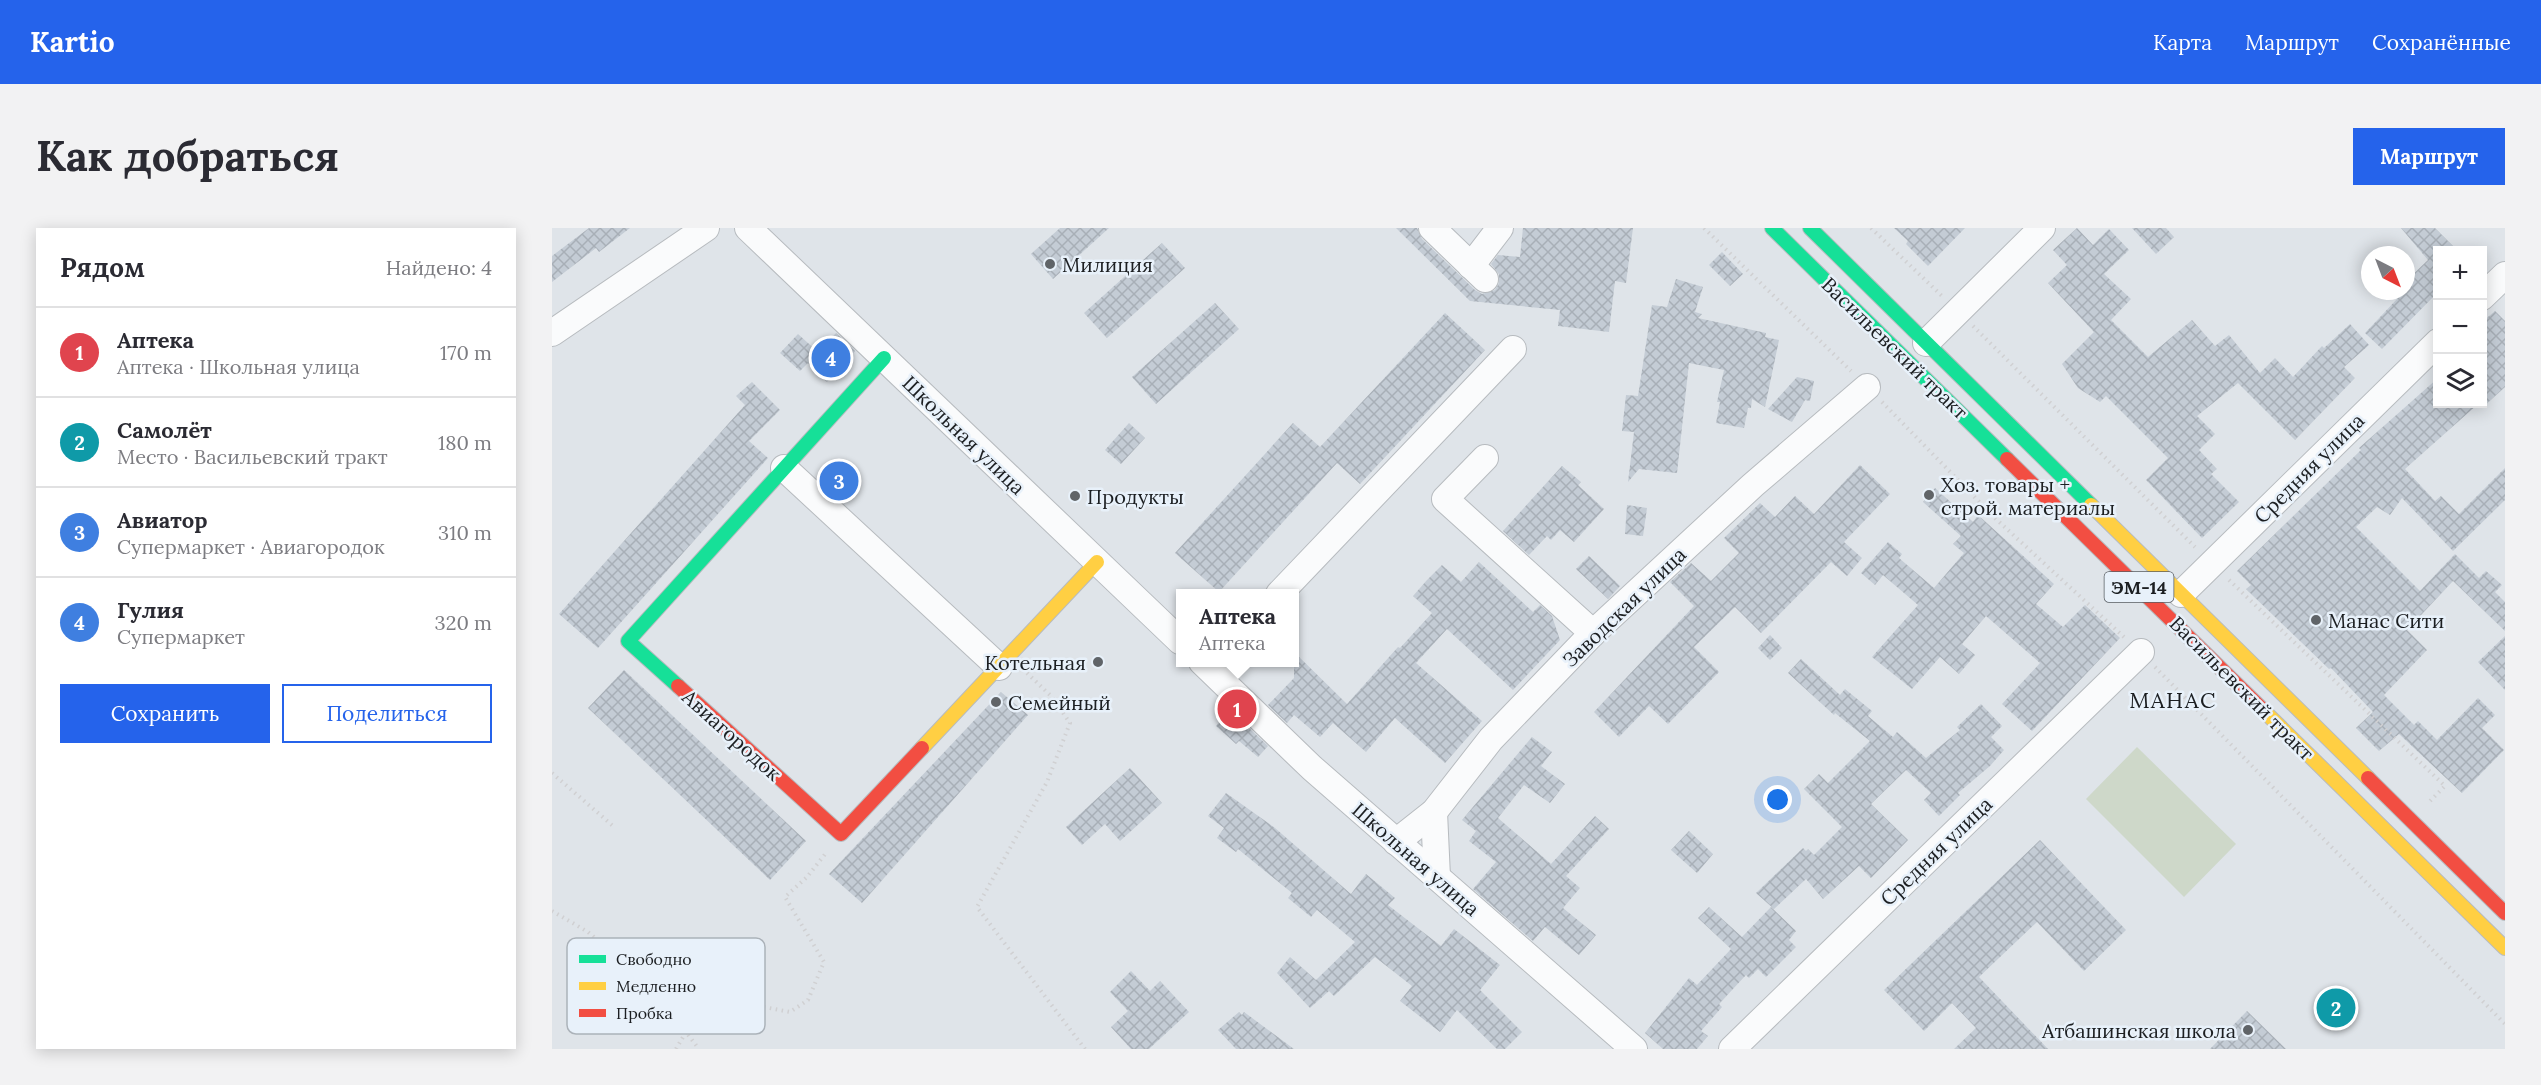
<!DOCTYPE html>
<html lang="ru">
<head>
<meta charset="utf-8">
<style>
	body { margin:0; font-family:Lora,serif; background:#f2f2f3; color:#2b2b33 }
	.controls { position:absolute; right:18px; top:18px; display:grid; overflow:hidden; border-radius:0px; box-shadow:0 3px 15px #0003 }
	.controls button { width:54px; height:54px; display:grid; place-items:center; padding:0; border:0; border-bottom:2px solid #e1e1e2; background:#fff; color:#2b2b33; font:30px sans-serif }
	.compass { position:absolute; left:1809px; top:18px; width:54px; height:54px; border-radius:50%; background:#fff; box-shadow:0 3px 15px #0003; rotate:138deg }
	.you { position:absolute; left:1226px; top:572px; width:21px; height:21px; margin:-15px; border:4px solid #fff; border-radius:50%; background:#1a73e8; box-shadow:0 0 0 9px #1a73e833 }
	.badge { display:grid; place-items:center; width:39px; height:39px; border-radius:50%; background:#2563eb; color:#fff; font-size:20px; font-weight:700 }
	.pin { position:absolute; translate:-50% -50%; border:3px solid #fff; box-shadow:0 2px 6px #0006 }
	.popup { position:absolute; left:624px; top:361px; width:123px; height:78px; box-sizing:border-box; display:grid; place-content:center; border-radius:0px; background:#fff; filter:drop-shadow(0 2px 4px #0005); font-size:20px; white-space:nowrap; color:#7c7c81 }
	.popup b { font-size:22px; color:#2b2b33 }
	.popup::after { content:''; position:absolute; left:50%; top:100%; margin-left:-12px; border:12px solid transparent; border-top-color:#fff }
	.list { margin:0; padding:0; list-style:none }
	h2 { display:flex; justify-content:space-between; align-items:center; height:78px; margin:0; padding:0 24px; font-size:26px }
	h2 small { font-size:20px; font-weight:400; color:#7c7c81 }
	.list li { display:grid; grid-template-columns:39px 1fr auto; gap:18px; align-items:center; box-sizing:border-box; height:90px; padding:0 24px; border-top:2px solid #e1e1e2 }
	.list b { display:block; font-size:22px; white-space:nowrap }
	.list p { margin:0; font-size:20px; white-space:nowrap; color:#7c7c81 }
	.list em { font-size:20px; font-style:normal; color:#7c7c81 }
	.actions { display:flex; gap:12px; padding:18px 24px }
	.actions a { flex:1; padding:14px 0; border:2px solid #2563eb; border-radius:0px; text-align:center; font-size:21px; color:#2563eb }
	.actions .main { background:#2563eb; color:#fff }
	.icon { flex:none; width:33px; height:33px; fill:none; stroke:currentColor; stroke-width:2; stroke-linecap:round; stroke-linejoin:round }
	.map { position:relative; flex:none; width:1953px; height:821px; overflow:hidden; border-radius:0px }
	header { display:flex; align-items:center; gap:36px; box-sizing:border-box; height:84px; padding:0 30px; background:#2563eb; color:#fff }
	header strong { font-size:28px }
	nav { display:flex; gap:33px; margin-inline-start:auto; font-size:21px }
	.intro { display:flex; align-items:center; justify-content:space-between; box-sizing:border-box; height:144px; padding:0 36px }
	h1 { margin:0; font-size:42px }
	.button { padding:15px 27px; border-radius:0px; background:#2563eb; color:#fff; font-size:21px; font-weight:700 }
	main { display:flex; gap:36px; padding:0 36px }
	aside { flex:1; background:#fff; border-radius:0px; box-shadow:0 3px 15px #0003 }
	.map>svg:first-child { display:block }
	.grass { fill:#ced8c9 }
	.building { fill:url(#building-cross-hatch) }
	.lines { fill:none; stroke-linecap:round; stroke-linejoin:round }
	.street-casing { stroke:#b7bbbf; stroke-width:28 }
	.fast-casing { stroke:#b7bbbf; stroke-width:16 }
	.slow-casing { stroke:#b7bbbf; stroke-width:16 }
	.jam-casing { stroke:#b7bbbf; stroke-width:16 }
	.path { stroke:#d0d0d2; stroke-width:4; stroke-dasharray:1.5 4.5; stroke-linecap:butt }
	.street { stroke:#fafbfc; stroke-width:26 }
	.fast { stroke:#16e098; stroke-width:14 }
	.slow { stroke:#ffcf43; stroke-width:14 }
	.jam { stroke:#f24e42; stroke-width:14 }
	.poi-dot { fill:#606468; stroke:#e8f1fa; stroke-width:2 }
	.labels { text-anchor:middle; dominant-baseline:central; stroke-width:5; stroke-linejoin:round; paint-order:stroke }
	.shield { fill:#e8f1fa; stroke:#595e63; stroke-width:1.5 }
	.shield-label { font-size:18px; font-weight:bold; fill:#1c1f22 }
	.poi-label { font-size:20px; fill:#1c1f22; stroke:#e8f1fa; text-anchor:start }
	.street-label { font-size:20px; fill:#1c1f22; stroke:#e8f1fa }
	.quarter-label { font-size:22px; letter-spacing:1.5px; fill:#1c1f22; stroke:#e8f1fa }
	.key { fill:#e8f1fa; stroke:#abb2b9; stroke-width:1.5 }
	.key-label { font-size:16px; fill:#1c1f22 }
</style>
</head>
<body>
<header>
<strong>Kartio</strong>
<nav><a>Карта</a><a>Маршрут</a><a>Сохранённые</a></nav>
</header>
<div class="intro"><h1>Как добраться</h1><a class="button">Маршрут</a></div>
<main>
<aside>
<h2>Рядом<small>Найдено: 4</small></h2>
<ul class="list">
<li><span class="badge" style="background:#e0444e">1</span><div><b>Аптека</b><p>Аптека · Школьная улица</p></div><em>170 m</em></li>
<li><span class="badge" style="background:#0f9aa8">2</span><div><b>Самолёт</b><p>Место · Васильевский тракт</p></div><em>180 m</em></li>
<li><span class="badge" style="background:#3f7fe0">3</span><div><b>Авиатор</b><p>Супермаркет · Авиагородок</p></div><em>310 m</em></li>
<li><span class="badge" style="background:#3f7fe0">4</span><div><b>Гулия</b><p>Супермаркет</p></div><em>320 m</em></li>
</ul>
<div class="actions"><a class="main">Сохранить</a><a>Поделиться</a></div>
</aside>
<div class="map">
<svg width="1953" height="821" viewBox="0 0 1953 821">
	<defs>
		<pattern id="building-cross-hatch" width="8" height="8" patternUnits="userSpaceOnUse" patternTransform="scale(1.5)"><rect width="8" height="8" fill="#c4ccd5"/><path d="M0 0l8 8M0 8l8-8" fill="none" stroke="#a8afb7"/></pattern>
	</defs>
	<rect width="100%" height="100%" fill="#dfe4e9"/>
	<path class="grass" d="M1585 519 1684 616 1632 669 1534 571Z"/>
	<g class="building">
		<path d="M37 0H78L47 24 44 20 0 54V28Z"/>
		<path d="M508 0H557L501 51 479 26Z"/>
		<path d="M844 0H865L870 11 923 62 930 66 943 62 947 55V46L939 36 946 27 968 29 971 0H1081L1074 55 1063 53 1057 104 1006 98 1008 82 918 73Z"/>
		<path d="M1342 0H1413L1376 38 1354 16 1356 13Z"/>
		<path d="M1525 0 1541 17 1557 1 1577 22 1552 46 1579 71 1559 92 1596 129 1640 92 1663 118 1677 107 1708 145 1723 130 1741 149 1770 118 1772 120 1798 96 1817 117 1792 139 1803 150 1743 212 1686 155 1645 188 1663 206 1647 222 1665 241 1659 246 1687 274 1650 310 1594 252 1616 230 1554 168 1548 174 1526 160 1510 136 1542 104 1496 55 1515 37 1501 22Z"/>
		<path d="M1580 0H1614L1622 9 1604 26Z"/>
		<path d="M1849 0H1883L1905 22H1886V64L1830 121 1813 105 1845 71 1837 63H1854V53L1876 32Z"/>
		<path d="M610 15 633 40 555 110 532 85Z"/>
		<path d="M1170 24 1191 46 1178 58 1157 37Z"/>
		<path d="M1124 51 1151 59 1143 84 1150 86 1146 90 1214 105 1213 109 1227 112 1213 179 1200 171 1199 180H1196L1192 200 1164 195 1168 174H1165L1172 142 1137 135 1125 245 1087 241 1076 254 1082 204 1070 203 1074 167 1086 168 1100 77 1115 79Z"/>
		<path d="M663 75 687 101 604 176 580 149Z"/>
		<path d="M1943 83 1953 93V159L1930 180V94Z"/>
		<path d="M893 85 933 122 808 256 785 235 667 364 623 325 741 195 768 219Z"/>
		<path d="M284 105 303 123 275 154 256 135 248 143 228 125 246 106 266 124Z"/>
		<path d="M1245 149 1262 153 1258 173 1253 172 1240 194 1216 181Z"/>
		<path d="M1886 150V176H1926L1853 241 1883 273 1889 268 1907 286 1953 240V272L1901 323 1850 270 1838 287 1825 279 1804 299 1868 363 1903 326 1927 350 1934 343 1950 357 1943 364 1953 374V403L1901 353 1855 402 1875 422 1832 467 1862 497 1866 493 1885 512 1926 470 1943 487 1930 500 1952 522 1910 565 1847 506 1827 523 1804 500 1821 484 1779 440 1777 441 1694 361 1699 357 1685 343 1809 222 1807 220Z"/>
		<path d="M200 154 228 182 197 213 216 230 46 420 7 386 193 177 184 168Z"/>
		<path d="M577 195 593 210 569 236 553 222Z"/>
		<path d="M1308 237 1338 266 1292 314 1310 330 1295 348 1279 334 1209 405 1183 379 1142 419 1167 444 1116 496 1097 478 1067 509 1042 484 1142 378 1118 354 1139 335 1159 353 1187 325 1172 310 1208 275 1223 289 1243 268 1262 286Z"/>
		<path d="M1010 238 1029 254 1026 257 1052 281 1022 314 1008 302 999 312 995 308 977 327 951 303Z"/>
		<path d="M1383 260 1421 294 1426 287 1502 356 1484 376 1511 399 1533 377 1568 410 1480 503 1450 476 1488 435 1434 388 1410 416 1423 427 1407 446 1388 429 1360 461 1320 429 1366 377 1331 347 1323 357 1309 345 1336 314 1350 326 1347 330 1382 360 1412 325 1401 316 1409 308 1371 274Z"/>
		<path d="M1075 277 1095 280 1091 308 1073 306Z"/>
		<path d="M1037 328 1068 358 1056 371 1024 341Z"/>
		<path d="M927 334 981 384 988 377 1000 388 1008 412 961 462 895 401 864 435 930 493 893 535 843 490 814 524 781 495 768 509 742 487 735 495 716 477 742 450V424L795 476 846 419 848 420 880 385 861 368 875 352 890 337 909 354Z"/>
		<path d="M1218 407 1230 420 1218 432 1206 420Z"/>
		<path d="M1953 408V462L1926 434Z"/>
		<path d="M1249 431 1288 467 1293 461 1320 483 1316 488 1341 509 1345 504 1374 530 1408 502 1405 499 1429 476 1450 498 1439 509 1452 522 1438 538 1406 565 1408 567 1387 588 1372 572 1379 565 1354 542 1319 576 1356 612 1319 650 1307 638 1271 671 1254 651 1222 681 1204 665 1251 620 1254 623 1256 621 1262 627 1290 599 1252 561 1267 546 1276 555 1318 513 1283 485 1282 487 1236 445Z"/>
		<path d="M72 442 254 613 218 652 36 480Z"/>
		<path d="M449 464 476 487 310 675 277 646Z"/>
		<path d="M678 482 716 518 706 529 687 513 684 516 664 498Z"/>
		<path d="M980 509 1000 524 989 538 1013 556 998 575 972 557 946 590 999 636 1043 588 1057 601 1014 648 1028 660 1011 680 1044 707 1027 727 993 699 981 713 921 661 944 634 917 613 924 603 910 592Z"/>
		<path d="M578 540 610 575 568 613 553 596 530 617 514 599Z"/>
		<path d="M674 565 723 600 799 666 814 646 843 670 836 677 889 718 902 701 948 737 928 762 970 804 953 821H945L905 782 888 804 848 773 860 758 823 729 782 768 777 763 758 780 725 745 738 729 764 752 803 714 765 682 759 689 736 670 740 665 686 621 684 624 665 610 672 600 656 588Z"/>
		<path d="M1137 603 1161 626 1145 645 1119 622Z"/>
		<path d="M1488 612 1574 702 1532 743 1485 694 1427 749 1496 821H1402L1424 800 1400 775 1372 803 1332 762Z"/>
		<path d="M1157 679 1190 709 1219 679 1244 703 1237 712 1244 719 1214 749 1206 741 1197 750 1194 747 1167 776 1170 779 1149 803 1156 808 1145 821H1111L1093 805 1137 750 1145 757 1179 721 1146 690Z"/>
		<path d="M579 743 598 763 608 753 637 784 597 821H579L559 799 576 783 558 764Z"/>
		<path d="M1695 783 1734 821H1658Z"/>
		<path d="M687 784 690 787 692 784 742 821H684L666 802Z"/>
	</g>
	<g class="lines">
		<g class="street-casing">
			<g id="street">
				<path d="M196 0 628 413"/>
				<path d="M880 0 933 51"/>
				<path d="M919 38 948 0"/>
				<path d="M1930 69 1953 47"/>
				<path d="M0 105 154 0"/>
				<path d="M1374 115 1490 0"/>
				<path d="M933 230 893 271 1041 405"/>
				<path d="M232 240 447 439"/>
				<path d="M727 366 961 121"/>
				<path d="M1629 366 1886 114"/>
				<path d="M650 434 760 540 1082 821"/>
				<path d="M882 584 885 649"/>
				<path d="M844 614 882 584 939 511 1041 405 1201 257 1315 159"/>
				<path d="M1180 821 1589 424"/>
			</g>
		</g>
		<g class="fast-casing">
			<g id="fast">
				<path d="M1220 0 1455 231"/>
				<path d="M1258 0 1539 277"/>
				<path d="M126 458 76 413 332 130"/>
			</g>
		</g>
		<g class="slow-casing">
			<g id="slow">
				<path d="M1539 277 1816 550"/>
				<path d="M1711 482 1953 720"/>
				<path d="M370 520 545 334"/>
			</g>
		</g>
		<g class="jam-casing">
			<g id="jam">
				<path d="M1455 231 1711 482"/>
				<path d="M126 458 289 606 370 520"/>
				<path d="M1816 550 1953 685"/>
			</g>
		</g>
		<g class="path">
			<path d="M1152 0 1299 143"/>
			<path d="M1319 0 1390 68"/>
			<path d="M1421 98 1643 319"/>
			<path d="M1330 174 1444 291 1572 409"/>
			<path d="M1677 352 1893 558 1876 575"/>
			<path d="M1603 439 1953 796"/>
			<path d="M475 445 500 469 518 495 495 554 425 679 533 821"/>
			<path d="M0 545 61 598"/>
			<path d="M0 683 36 704 96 755 147 821"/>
			<path d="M124 821 134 804 176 786 212 779 238 784 256 772 272 734 233 669 255 649 274 625"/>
		</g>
		<use href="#street" class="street"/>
		<use href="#fast" class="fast"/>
		<use href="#slow" class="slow"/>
		<use href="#jam" class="jam"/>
	</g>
	<g class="poi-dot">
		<circle cx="498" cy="36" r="6"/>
		<circle cx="1377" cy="267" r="6"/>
		<circle cx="523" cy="268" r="6"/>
		<circle cx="1764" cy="392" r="6"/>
		<circle cx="546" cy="434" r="6"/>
		<circle cx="444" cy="474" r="6"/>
		<circle cx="1696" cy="802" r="6"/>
	</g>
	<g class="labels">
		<rect class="shield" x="1552.5" y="344" width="69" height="30" rx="4.5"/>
		<g class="shield-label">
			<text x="1587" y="359">ЭМ-14</text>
		</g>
		<g class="poi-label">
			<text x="510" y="36">Милиция</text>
			<text x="1389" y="256">Хоз. товары +<tspan x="1389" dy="23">строй. материалы</tspan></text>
			<text x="535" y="268">Продукты</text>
			<text x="1776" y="392">Манас Сити</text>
			<text x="534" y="434" text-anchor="end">Котельная</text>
			<text x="456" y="474">Семейный</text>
			<text x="1684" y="802" text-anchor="end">Атбашинская школа</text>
		</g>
		<g class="street-label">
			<text transform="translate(1343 120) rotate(44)">Васильевский тракт</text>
			<text transform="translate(412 207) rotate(44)">Школьная улица</text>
			<text transform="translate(1757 240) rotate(-45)">Средняя улица</text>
			<text transform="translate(1072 379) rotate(-44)">Заводская улица</text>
			<text transform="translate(1690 460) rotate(45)">Васильевский тракт</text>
			<text transform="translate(180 507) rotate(42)">Авиагородок</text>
			<text transform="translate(1384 623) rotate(-44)">Средняя улица</text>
			<text transform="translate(864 631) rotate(41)">Школьная улица</text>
		</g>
		<g class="quarter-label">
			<text x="1621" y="472">МАНАС</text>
		</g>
	</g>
	<rect x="15" y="710" width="198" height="96" rx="9" class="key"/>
	<rect x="27" y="727" width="27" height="8" fill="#16e098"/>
	<rect x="27" y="754" width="27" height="8" fill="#ffcf43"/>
	<rect x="27" y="781" width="27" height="8" fill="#f24e42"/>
	<g class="key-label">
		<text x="64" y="737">Свободно</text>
		<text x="64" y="764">Медленно</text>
		<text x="64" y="791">Пробка</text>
	</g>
</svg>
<div class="controls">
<button>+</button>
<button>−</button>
<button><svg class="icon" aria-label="layers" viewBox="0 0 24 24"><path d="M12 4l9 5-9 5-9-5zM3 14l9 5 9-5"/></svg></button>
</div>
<svg class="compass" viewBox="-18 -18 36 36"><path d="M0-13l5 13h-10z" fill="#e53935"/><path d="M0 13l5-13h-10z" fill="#7c7c81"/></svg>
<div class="you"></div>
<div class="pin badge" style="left:685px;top:481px;background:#e0444e">1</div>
<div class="popup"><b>Аптека</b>Аптека</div>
<div class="pin badge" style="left:1784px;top:780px;background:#0f9aa8">2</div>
<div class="pin badge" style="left:287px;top:253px;background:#3f7fe0">3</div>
<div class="pin badge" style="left:279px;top:130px;background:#3f7fe0">4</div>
</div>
</main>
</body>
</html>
